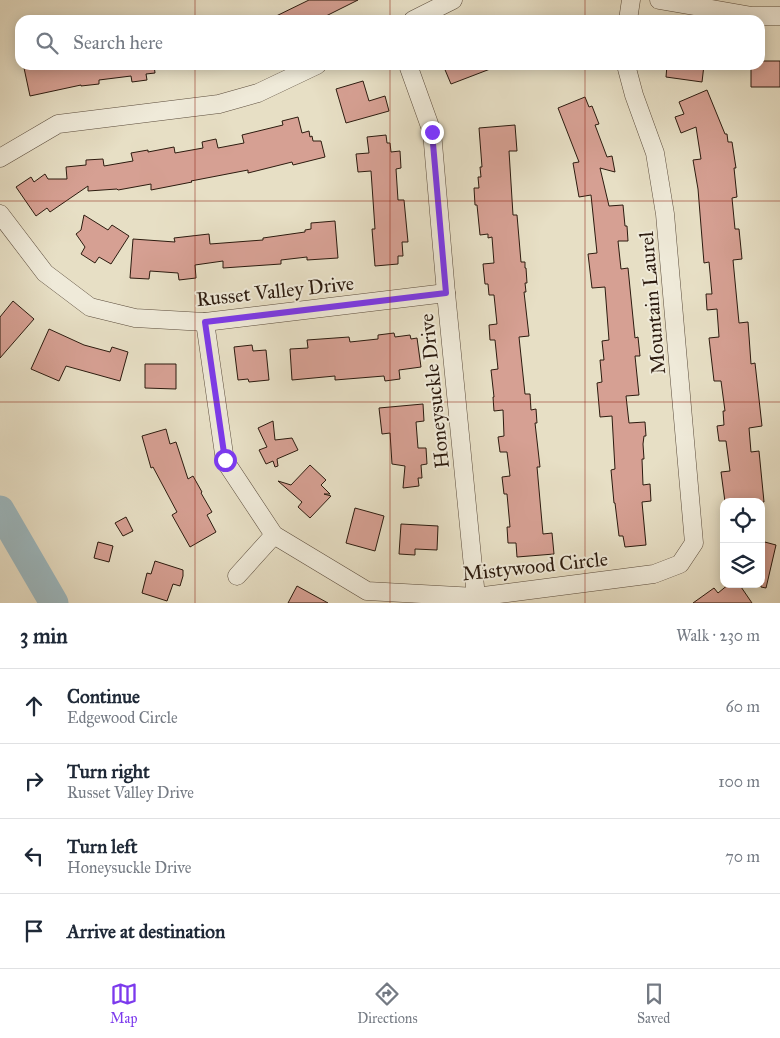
<!DOCTYPE html>
<html lang="en">
<head>
<meta charset="utf-8">
<style>
	body { margin:0; font-family:"IM FELL Great Primer",serif; background:#f6f6f7; color:#1f2937 }
	.controls { position:absolute; right:15px; bottom:15px; display:grid; overflow:hidden; border-radius:10px; box-shadow:0 2px 12px #0003 }
	.controls button { width:45px; height:45px; display:grid; place-items:center; padding:0; border:0; border-bottom:1px solid #e0e1e3; background:#fff; color:#1f2937; font:25px sans-serif }
	.stop { position:absolute; width:15px; height:15px; margin:-11px; border:4px solid #7c3aed; border-radius:50%; background:#fff }
	.stop.end { background:#7c3aed; border-color:#fff; box-shadow:0 1px 5px #0008 }
	.list { margin:0; padding:0; list-style:none }
	h2 { display:flex; justify-content:space-between; align-items:center; height:65px; margin:0; padding:0 20px; font-size:21px }
	h2 small { font-size:16px; font-weight:400; color:#747a83 }
	.list li { display:grid; grid-template-columns:32px 1fr auto; gap:15px; align-items:center; box-sizing:border-box; height:75px; padding:0 20px; border-top:1px solid #e0e1e3 }
	.list b { display:block; font-size:19px; white-space:nowrap }
	.list p { margin:0; font-size:16px; white-space:nowrap; color:#747a83 }
	.list em { font-size:16px; font-style:normal; color:#747a83 }
	.icon { flex:none; width:28px; height:28px; fill:none; stroke:currentColor; stroke-width:2; stroke-linecap:round; stroke-linejoin:round }
	.map { position:relative; flex:none; width:780px; height:603px; overflow:hidden }
	.search { position:absolute; background:#fff; box-shadow:0 2px 12px #0003; left:15px; right:15px; top:15px; height:55px; display:flex; align-items:center; gap:12px; box-sizing:border-box; padding:0 18px; border-radius:15px; color:#747a83; font-size:19px }
	.sheet { height:365px; background:#fff }
	nav { display:flex; justify-content:space-around; align-items:center; box-sizing:border-box; height:70px; border-top:1px solid #e0e1e3; background:#fff; font-size:14px; color:#747a83 }
	nav a { display:grid; justify-items:center; gap:2px }
	nav .on { color:#7c3aed }
	.map>svg:first-child { display:block }
	.lines { fill:none; stroke-linecap:round; stroke-linejoin:round }
	.river { stroke:#9db9c0; stroke-width:29 }
	.building { fill:#d6a093; stroke:#2c1b0f }
	.minor-casing { stroke:#5b4c3c; stroke-width:19 }
	.minor { stroke:#efead9; stroke-width:18 }
	.route { stroke:#7c3aed; stroke-width:6 }
	.grid { fill:none; stroke:#8f2418; stroke-width:1; stroke-opacity:0.55 }
	.labels { text-anchor:middle; dominant-baseline:central; stroke-width:4; stroke-linejoin:round; paint-order:stroke }
	.street-label { font-size:20px; fill:#2c1b0f; stroke:#efead9 }
</style>
</head>
<body>
<div class="map">
<svg width="780" height="603" viewBox="0 0 780 603">
	<rect width="100%" height="100%" fill="#e7dfc5"/>
	<filter id="stains"><feTurbulence type="fractalNoise" baseFrequency=".004" numOctaves="4"/><feColorMatrix values="0 0 0 0 .2 0 0 0 0 .09 0 0 0 0 .02 0 0 0 .5 -.17"/></filter>
	<radialGradient id="worn" r=".72"><stop offset=".6" stop-color="#630" stop-opacity="0"/><stop offset="1" stop-color="#630" stop-opacity=".3"/></radialGradient>
	<g class="lines">
		<path class="river" d="M0 510 54 603"/>
	</g>
	<g class="building">
		<path d="M309 0H358L318 20H268Z"/>
		<path d="M760 61H780V87H751V65H760Z"/>
		<path d="M32 65H154L155 73 146 74 147 80 132 82 131 76 99 80V84L81 86V85L30 96 24 68Z"/>
		<path d="M443 65H497L498 66 451 84Z"/>
		<path d="M667 65H704L702 82 666 77Z"/>
		<path d="M363 81 369 101 385 96 389 111 346 123 336 89Z"/>
		<path d="M707 90 725 134H727L728 142H732L736 168H734L737 197 732 198 735 229H739L742 259 733 260 739 323 748 322 751 364 755 363 762 426 749 428 751 452 759 451 764 502H725L721 472 730 471 726 441H719L717 426 724 425 723 411H725L721 381H714L709 338 719 337 717 309 707 310 706 294H712L709 262 704 263 698 189 693 160 701 159 696 127 681 133 675 117 684 114 679 102Z"/>
		<path d="M585 97 589 107 592 106 599 124 595 125 607 157 612 156 615 172 600 168 609 206 623 205 625 226H627L628 241H618L621 269 628 268 635 338 638 337 640 356H635L639 395 626 396 629 423 645 422 646 436H644L643 444 644 459H642L643 485 650 484 651 501 642 502 646 545 625 547 623 536H619L615 503H614L611 470 615 469 612 416 600 417 597 383 602 382 600 360H604L602 341 609 340 605 287 592 288 588 254 597 253 591 195 579 197 573 163 579 162 558 108Z"/>
		<path d="M298 117 302 133 309 131 310 137 312 136 313 141H321L325 157 293 165 292 162 248 173V170L191 181 192 182 151 190V184L118 190 117 189 88 191V186L50 212 47 208 36 216 16 187 31 177 34 182 45 174 48 179H67L66 167 86 165V160L103 159 104 166 133 161 131 153 148 150V152L174 147 175 153 203 148 202 142 216 139 218 148 244 143 242 135 283 125 282 121Z"/>
		<path d="M515 125 517 151H509L513 215H517L521 262H525V268H526L527 283H525L526 292H524L529 336 519 337 525 394H530L531 410 536 409 537 423H535L540 467H537L543 534 552 533 554 554 517 557 516 543H508L507 527H510L507 494H504L502 477 510 476 507 452H500L498 437 504 436 503 410 494 411 493 397H494L491 370 498 369 495 340H490L489 325 497 324 494 295H489L488 284H485L483 264 494 263 492 237 488 238V234L480 235 477 205H475L474 188H479L478 177H481L480 167H482L479 128Z"/>
		<path d="M386 135 387 143H390L391 152 400 151 401 168 396 169 398 200H404L408 242H402L403 256H398V264L375 266 372 229H375L371 171 358 172 356 154 369 153 367 137Z"/>
		<path d="M84 215 108 230 112 225 129 236 111 264 99 257 95 263 81 254 85 247 76 234 81 230Z"/>
		<path d="M335 221 338 258 307 260V257L281 260V264L223 268V261L195 265 196 278 179 280 178 273 150 271 149 279 130 278 133 239 175 242 174 238 209 234 210 244 263 240V238L305 232V230L311 229V223Z"/>
		<path d="M13 301 34 319 0 358V317Z"/>
		<path d="M49 329 84 345 110 352 112 347 128 352 120 381 66 366 59 381 31 369Z"/>
		<path d="M394 333 395 337 410 335 411 339 417 338 421 367 399 370 400 379 385 381 384 376 335 380V376L292 380 290 349 308 348 307 340 349 337 350 342 378 339V335Z"/>
		<path d="M252 345 253 351 266 350 269 380 249 382 248 379 238 380 234 347Z"/>
		<path d="M145 364H176V389L145 388Z"/>
		<path d="M423 404 424 421 416 422 418 448H426L427 464 421 465 422 478H418L419 486 403 488 405 466 392 464 390 433 382 434 379 408Z"/>
		<path d="M273 421 275 440 292 438 298 450 277 459 278 466 275 467 273 461 266 464 259 450 267 447 258 428Z"/>
		<path d="M166 429 170 444 176 442 188 479 193 476 202 492 201 493 212 512 207 515 216 532 190 547 172 515 177 512 153 467 151 468 142 436Z"/>
		<path d="M310 465 326 480 321 485 330 494H324L331 496 310 518 298 507 302 502 278 481 291 485Z"/>
		<path d="M355 508 384 516 375 551 346 543Z"/>
		<path d="M126 517 133 531 123 536 115 523Z"/>
		<path d="M401 524 438 526 437 550 415 549V555L399 554Z"/>
		<path d="M761 541 776 545 766 588 761 587Z"/>
		<path d="M98 542 113 546 109 562 94 558Z"/>
		<path d="M155 561 183 570V576L180 586 173 584 167 601 142 593 147 573 151 574Z"/>
		<path d="M729 584H739L752 603H693L714 588 718 593Z"/>
		<path d="M297 586 328 603H288Z"/>
	</g>
	<g class="lines">
		<g class="minor-casing">
			<g id="minor">
				<path d="M659 0 752 16H780"/>
				<path d="M413 20 453 0"/>
				<path d="M628 20 631 0"/>
				<path d="M408 65 432 132 446 293 476 597"/>
				<path d="M0 158 58 124 219 104 258 93 317 65"/>
				<path d="M0 214 45 273 90 307 135 318 205 322 446 293"/>
				<path d="M205 322 225 461 274 535 367 591 476 597 654 574 680 564 694 543 665 214 655 153 634 95 626 65"/>
				<path d="M237 576 274 535"/>
			</g>
		</g>
		<use href="#minor" class="minor"/>
	</g>
	<g class="lines">
		<path class="route" d="M225 460 205 322 446 293 432 132"/>
	</g>
	<path class="grid" d="M195 0V20M390 0V20M585 0V20M195 65V603M390 65V603M585 65V603M0 201H780M0 402H780"/>
	<g class="labels">
		<g class="street-label">
			<text transform="translate(275 291) rotate(-6)">Russet Valley Drive</text>
			<text transform="translate(652 303) rotate(-95)">Mountain Laurel</text>
			<text transform="translate(434 391) rotate(-96)">Honeysuckle Drive</text>
			<text transform="translate(535 566) rotate(-6)">Mistywood Circle</text>
		</g>
	</g>
	<rect width="100%" height="100%" filter="url(#stains)"/>
	<rect width="100%" height="100%" fill="url(#worn)"/>
</svg>
<div class="controls">
<button><svg class="icon" aria-label="locate" viewBox="0 0 24 24"><circle cx="12" cy="12" r="6"/><path d="M12 2v4M12 18v4M2 12h4M18 12h4"/></svg></button>
<button><svg class="icon" aria-label="layers" viewBox="0 0 24 24"><path d="M12 4l9 5-9 5-9-5zM3 14l9 5 9-5"/></svg></button>
</div>
<div class="stop" style="left:225px;top:460px"></div>
<div class="stop end" style="left:432px;top:132px"></div>
<div class="search"><svg class="icon" aria-label="search" viewBox="0 0 24 24"><circle cx="10" cy="10" r="6"/><path d="M15 15l6 6"/></svg>Search here</div>
</div>
<section class="sheet">
<h2>3 min<small>Walk · 230 m</small></h2>
<ul class="list">
<li><svg class="icon" aria-label="ahead" viewBox="0 0 24 24"><path d="M12 20V5M6 11l6-6 6 6"/></svg><div><b>Continue</b><p>Edgewood Circle</p></div><em>60 m</em></li>
<li><svg class="icon" aria-label="right" viewBox="0 0 24 24"><path d="M7 20v-9h11M14 6l5 5-5 5"/></svg><div><b>Turn right</b><p>Russet Valley Drive</p></div><em>100 m</em></li>
<li><svg class="icon" aria-label="left" viewBox="0 0 24 24"><path d="M17 20v-9H6M10 6l-5 5 5 5"/></svg><div><b>Turn left</b><p>Honeysuckle Drive</p></div><em>70 m</em></li>
<li><svg class="icon" aria-label="arrive" viewBox="0 0 24 24"><path d="M6 21V4h12l-3 4 3 4H6"/></svg><div><b>Arrive at destination</b></div></li>
</ul>
</section>
<nav>
<a class="on"><svg class="icon" aria-label="map" viewBox="0 0 24 24"><path d="M3 6l6-2 6 2 6-2v14l-6 2-6-2-6 2zM9 4v14M15 6v14"/></svg>Map</a>
<a><svg class="icon" aria-label="directions" viewBox="0 0 24 24"><path d="M12 3l9 9-9 9-9-9zM9 14v-3h6M13 9l2 2-2 2"/></svg>Directions</a>
<a><svg class="icon" aria-label="saved" viewBox="0 0 24 24"><path d="M7 4h10v16l-5-4-5 4z"/></svg>Saved</a>
</nav>
</body>
</html>
